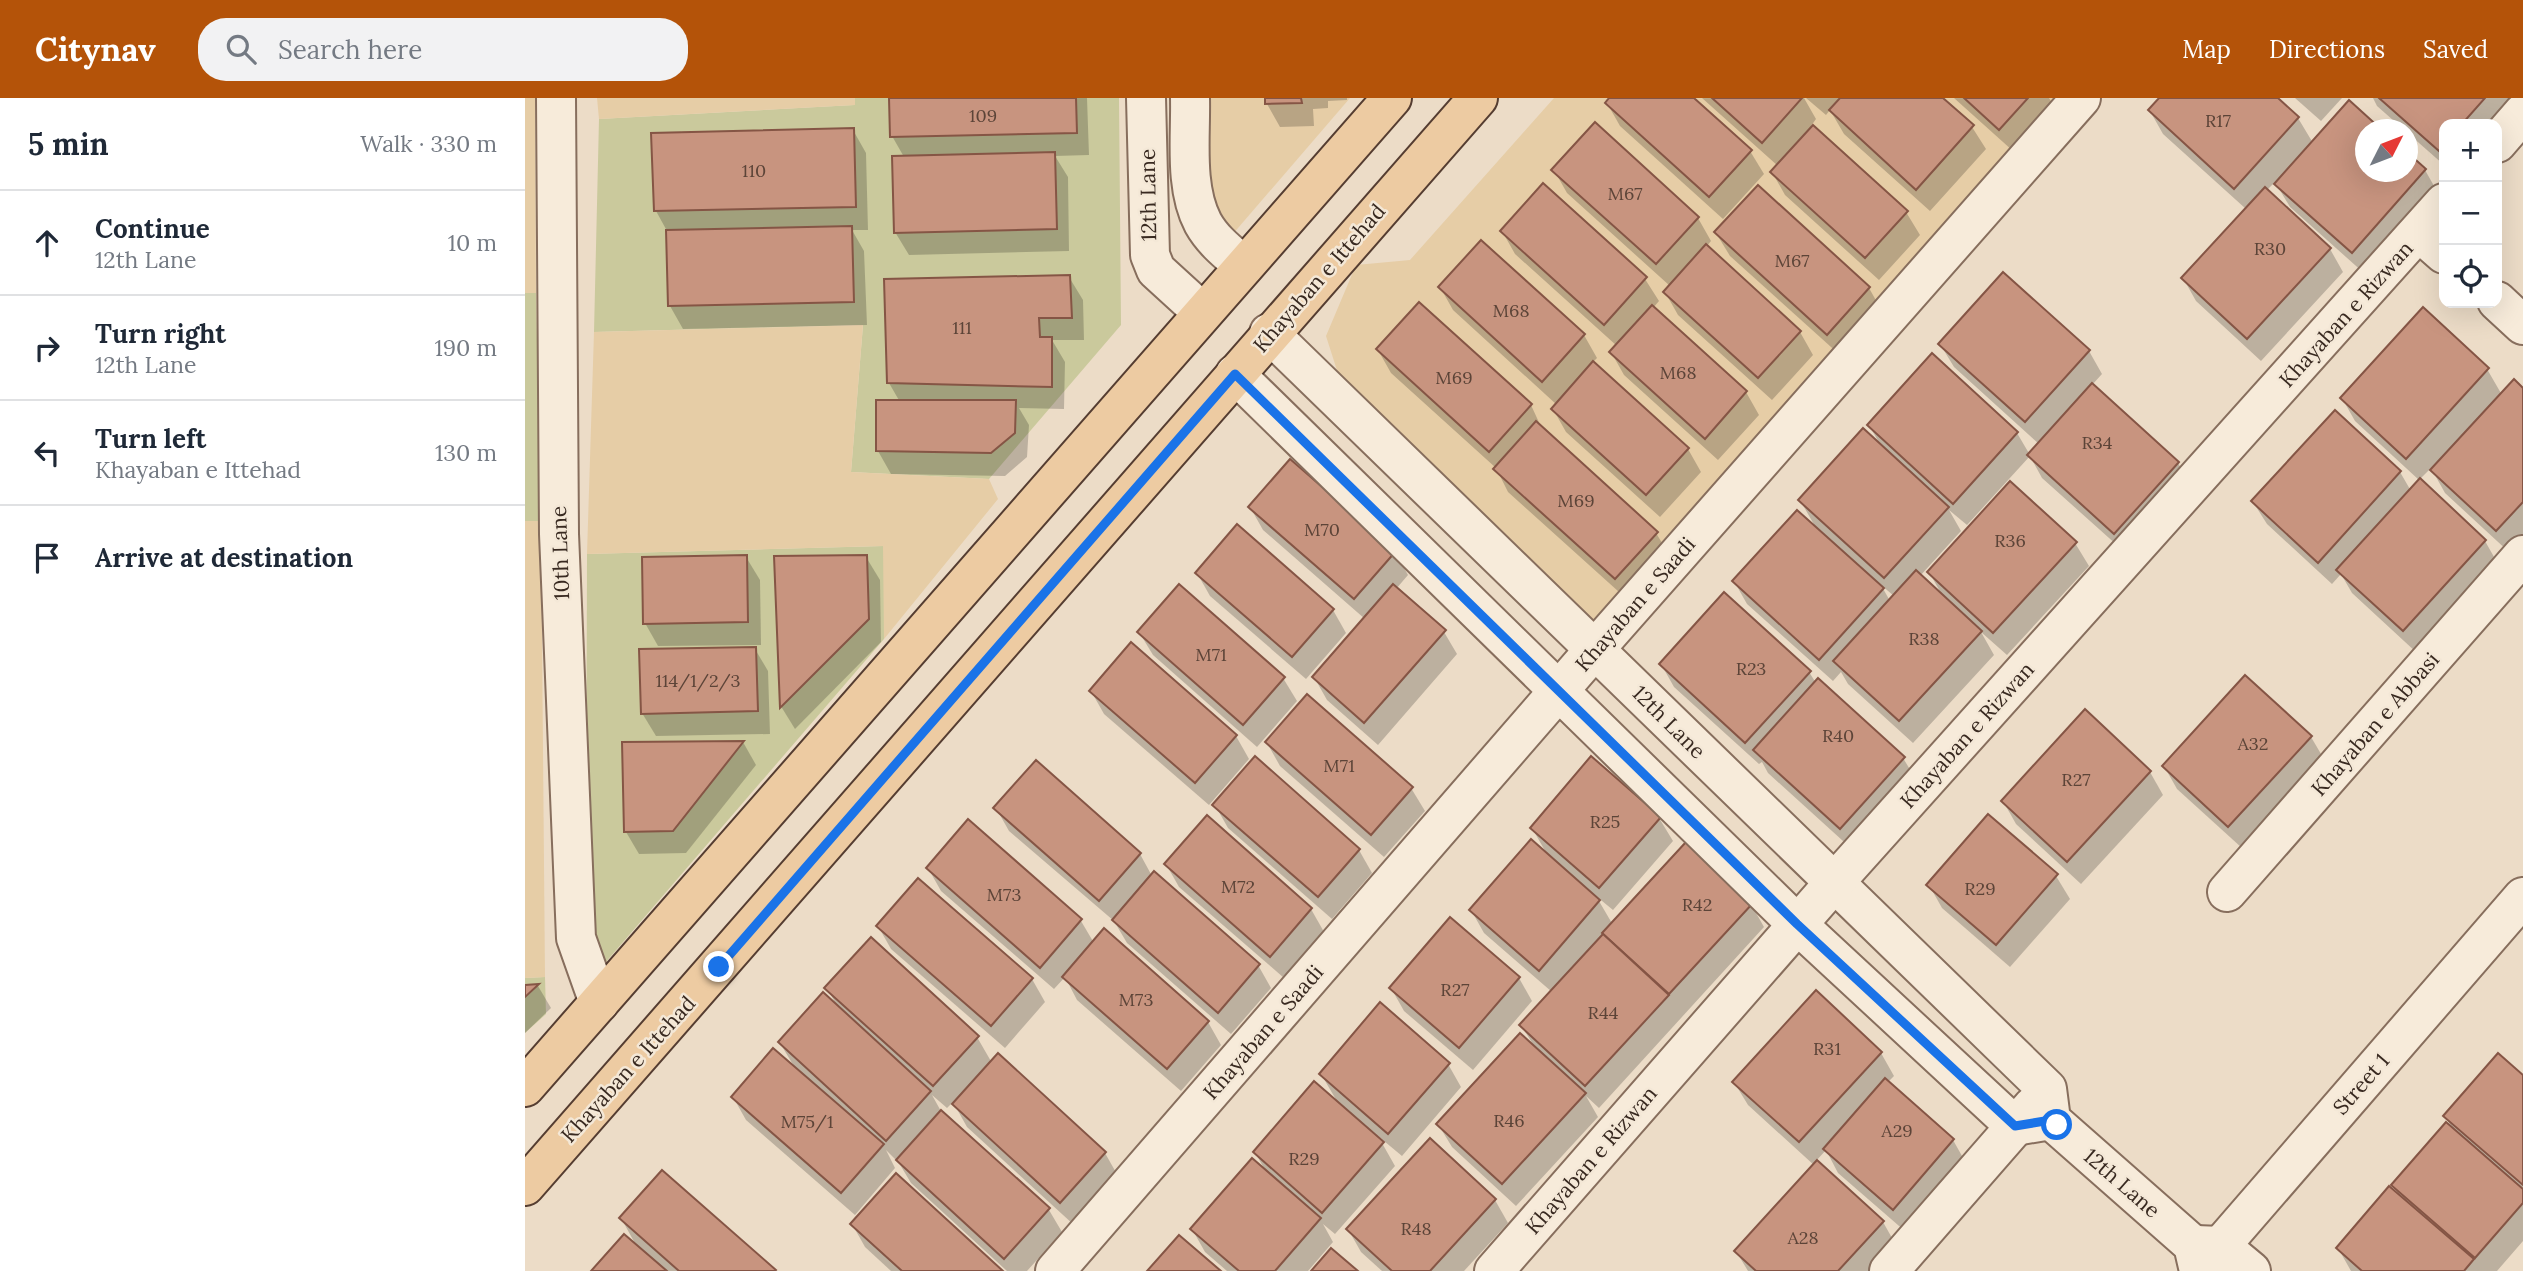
<!DOCTYPE html>
<html lang="en">
<head>
<meta charset="utf-8">
<style>
	body { margin:0; font-family:Lora,serif; background:#f2f2f3; color:#1f2937 }
	.controls { position:absolute; right:21px; top:21px; display:grid; overflow:hidden; border-radius:14px; box-shadow:0 7px 28px #0002 }
	.controls button { width:63px; height:63px; display:grid; place-items:center; padding:0; border:0; border-bottom:2px solid #e0e1e3; background:#fff; color:#1f2937; font:35px sans-serif }
	.compass { position:absolute; left:1830px; top:21px; width:63px; height:63px; border-radius:50%; background:#fff; box-shadow:0 7px 28px #0002; rotate:48deg }
	.stop { position:absolute; width:21px; height:21px; margin:-16px; border:5px solid #1a73e8; border-radius:50%; background:#fff }
	.stop.end { background:#1a73e8; border-color:#fff; box-shadow:0 2px 7px #0008 }
	.list { margin:0; padding:0; list-style:none }
	h2 { display:flex; justify-content:space-between; align-items:center; height:91px; margin:0; padding:0 28px; font-size:30px }
	h2 small { font-size:23px; font-weight:400; color:#747a83 }
	.list li { display:grid; grid-template-columns:46px 1fr auto; gap:21px; align-items:center; box-sizing:border-box; height:105px; padding:0 28px; border-top:2px solid #e0e1e3 }
	.list b { display:block; font-size:26px; white-space:nowrap }
	.list p { margin:0; font-size:23px; white-space:nowrap; color:#747a83 }
	.list em { font-size:23px; font-style:normal; color:#747a83 }
	.icon { flex:none; width:38px; height:38px; fill:none; stroke:currentColor; stroke-width:2; stroke-linecap:round; stroke-linejoin:round }
	.map { position:relative; flex:none; width:1998px; height:1173px; overflow:hidden }
	header { display:flex; align-items:center; gap:42px; box-sizing:border-box; height:98px; padding:0 35px; background:#b45309; color:#fff }
	header strong { font-size:33px }
	nav { display:flex; gap:38px; margin-inline-start:auto; font-size:24px }
	.search { width:490px; height:63px; background:#f2f2f3; display:flex; align-items:center; gap:18px; box-sizing:border-box; padding:0 24px; border-radius:28px; color:#747a83; font-size:26px }
	main { display:flex }
	aside { flex:1; background:#fff }
	.map>svg:first-child { display:block }
	.green { fill:#cac99c }
	.sand { fill:#e6cda6 }
	.shadow { fill:#0003; fill-rule:evenodd }
	.building { fill:#c8947f; stroke:#855545; stroke-width:2 }
	.lines { fill:none; stroke-linecap:round; stroke-linejoin:round }
	.minor-casing { stroke:#876e5d; stroke-width:42 }
	.major-casing { stroke:#553d31; stroke-width:42 }
	.minor { stroke:#f7ebda; stroke-width:38 }
	.major { stroke:#edcba2; stroke-width:38 }
	.route { stroke:#1a73e8; stroke-width:9 }
	.labels { text-anchor:middle; dominant-baseline:central; stroke-width:5; stroke-linejoin:round; paint-order:stroke }
	.number-label { font-size:18px; fill:#5c4438 }
	.street-label { font-size:21px; fill:#382920; stroke:#f4e8d7 }
</style>
</head>
<body>
<header>
<strong>Citynav</strong>
<div class="search"><svg class="icon" aria-label="search" viewBox="0 0 24 24"><circle cx="10" cy="10" r="6"/><path d="M15 15l6 6"/></svg>Search here</div>
<nav><a>Map</a><a>Directions</a><a>Saved</a></nav>
</header>
<main>
<aside>
<h2>5 min<small>Walk · 330 m</small></h2>
<ul class="list">
<li><svg class="icon" aria-label="ahead" viewBox="0 0 24 24"><path d="M12 20V5M6 11l6-6 6 6"/></svg><div><b>Continue</b><p>12th Lane</p></div><em>10 m</em></li>
<li><svg class="icon" aria-label="right" viewBox="0 0 24 24"><path d="M7 20v-9h11M14 6l5 5-5 5"/></svg><div><b>Turn right</b><p>12th Lane</p></div><em>190 m</em></li>
<li><svg class="icon" aria-label="left" viewBox="0 0 24 24"><path d="M17 20v-9H6M10 6l-5 5 5 5"/></svg><div><b>Turn left</b><p>Khayaban e Ittehad</p></div><em>130 m</em></li>
<li><svg class="icon" aria-label="arrive" viewBox="0 0 24 24"><path d="M6 21V4h12l-3 4 3 4H6"/></svg><div><b>Arrive at destination</b></div></li>
</ul>
</aside>
<div class="map">
<svg width="1998" height="1173" viewBox="0 0 1998 1173">
	<rect width="100%" height="100%" fill="#ecdcc7"/>
	<g class="green">
		<path d="M330 0H594L596 227 464 381 326 374 338 227 69 234 74 21 329 7Z"/>
		<path d="M0 195H11L16 423H0Z"/>
		<path d="M359 448V541L74 872 61 824 62 456Z"/>
		<path d="M20 879 21 916 0 935V880Z"/>
	</g>
	<g class="sand">
		<path d="M0 0H10L11 195H0Z"/>
		<path d="M72 0H330V7L74 21Z"/>
		<path d="M681 0H825L707 137 681 90Z"/>
		<path d="M1029 0H1530L1071 528 817 288 801 238 831 167 885 162Z"/>
		<path d="M338 227 326 374 464 381 473 401 359 541 358 448 62 456 69 234Z"/>
		<path d="M0 423H16L20 879 0 880Z"/>
	</g>
	<g class="shadow">
		<path d="M366 0H562L564 57 530 58 543 79 544 153 384 157 370 134 379 59 367 38Z"/>
		<path d="M742 0H822V2L803 3V10L788 11 789 28 755 29 742 6Z"/>
		<path d="M1086 0H1167L1225 53 1239 76 1198 121 1095 28 1082 5Z"/>
		<path d="M1177 0H1279L1291 21 1286 28 1381 114 1395 137 1354 182 1260 97 1247 74 1253 68Z"/>
		<path d="M1281 0H1416L1447 29 1461 51 1405 113 1319 36 1305 12 1301 17Z"/>
		<path d="M1429 0H1524L1529 8 1488 53Z"/>
		<path d="M1636 0H1751L1773 20 1788 45 1840 32V74L1900 72 1913 95 1840 176 1765 109 1750 84 1741 93 1805 151 1818 174 1736 263 1671 203 1658 180 1721 111 1638 36 1625 13Z"/>
		<path d="M1770 0H1817L1796 23Z"/>
		<path d="M1848 0H1993L1970 26H1919V67L1852 8Z"/>
		<path d="M328 32 341 55 343 132H327L339 153 342 227 158 231 145 208 142 133 131 113Z"/>
		<path d="M1029 72 1173 120 1186 143 1181 149 1275 234 1288 257 1247 302 1153 217 1140 194 1145 188 1042 95Z"/>
		<path d="M977 133 1120 181 1134 203 1128 210 1221 294 1234 317 1193 362 1099 277 1086 254 1092 248 990 156Z"/>
		<path d="M1191 135 1344 190 1357 213 1316 258 1205 158Z"/>
		<path d="M544 179 558 202 559 242H527L540 264 539 311 494 310 504 327 502 359 480 378 366 376 353 353 375 304 364 285Z"/>
		<path d="M915 189 1059 237 1072 260 1067 265 1163 351 1176 374 1135 419 1041 334 1028 311 1032 307 928 212Z"/>
		<path d="M1415 246 1564 253 1577 276 1567 287 1653 365 1666 388 1603 457 1517 380 1505 358 1442 427 1424 412 1436 433 1395 478 1417 497 1404 474 1550 445 1564 468 1482 557 1456 534 1469 557 1388 645 1323 586 1316 574 1308 583 1222 506 1209 483 1291 430 1275 402 1356 348 1344 327 1492 335 1505 357 1514 346 1429 269ZM1356 487 1369 498 1365 503Z"/>
		<path d="M853 252 1006 307 1017 331 1131 435 1145 458 1104 503 983 394 971 370 866 275Z"/>
		<path d="M1962 271 1977 297 1998 292V441L1985 455 1920 395 1906 370 1894 382 1830 323 1817 300Z"/>
		<path d="M1810 315 1875 374 1886 393 1960 443 1973 466 1892 555 1827 495 1816 476 1807 486 1742 426 1728 404Z"/>
		<path d="M725 409 870 454 883 477 871 491 919 534 932 556 853 647 802 602 789 579 840 521 738 432Z"/>
		<path d="M221 459 235 482 236 547 133 548 120 525Z"/>
		<path d="M341 459 355 482 356 544 270 631 257 610 251 460Z"/>
		<path d="M672 475 808 512 821 535 781 581 685 498Z"/>
		<path d="M614 534 758 580 772 603 732 649 628 557Z"/>
		<path d="M230 551 243 573 245 636 131 638 117 615Z"/>
		<path d="M1136 566 1284 574 1291 585 1378 660 1392 683 1329 753 1243 675 1237 664 1234 666 1149 589Z"/>
		<path d="M566 593 711 638 724 661 684 707 579 616Z"/>
		<path d="M1786 639 1799 661 1717 750 1652 691 1639 668Z"/>
		<path d="M218 644 231 667 161 755 114 756 101 734 99 646Z"/>
		<path d="M742 645 886 690 900 713 859 759 755 668Z"/>
		<path d="M1625 674 1638 697 1556 786 1491 726 1478 703Z"/>
		<path d="M690 707 834 752 847 775 807 821 703 730Z"/>
		<path d="M471 710 615 756 627 778 733 867 746 890 706 936 602 845 589 823 484 733Z"/>
		<path d="M1134 720 1148 743 1088 812 1071 798 1088 827 1226 806 1239 829 1074 1010 1061 998 1073 1019 991 1108 927 1049 913 1026 1009 948 996 927 1027 894 959 835 946 812 1023 758 1007 730Z"/>
		<path d="M443 724 556 823 569 845 683 924 696 947 656 993 552 902 540 879 529 891 416 793 403 770Z"/>
		<path d="M641 766 786 811 799 834 759 880 654 789Z"/>
		<path d="M1531 778 1545 801 1485 869 1417 810 1404 787Z"/>
		<path d="M926 821 994 880 1007 903 948 972 879 913 866 890Z"/>
		<path d="M353 828 507 881 520 904 480 950 366 851Z"/>
		<path d="M0 888H13L26 910 0 935Z"/>
		<path d="M302 890 452 939 467 965 580 1055 593 1078 549 1127 442 1029 428 1004 422 1010 407 997 417 1015 524 1112 537 1134 502 1173H482L386 1085 374 1065 361 1052 370 1070 330 1117 221 1022 208 999 270 970 255 945 312 908Z"/>
		<path d="M1356 955 1369 978 1362 985 1428 1042 1441 1065 1381 1134 1313 1075 1301 1052 1291 1063 1358 1124 1371 1147 1347 1173H1223L1211 1153 1290 1068 1223 1007 1209 984Z"/>
		<path d="M923 966 936 989 877 1058 853 1038 870 1068 810 1136 798 1126 808 1144 783 1173H702L680 1154 667 1131 741 1074 730 1054 813 1005 796 976Z"/>
		<path d="M1998 979V1143L1972 1173H1826L1813 1150 1875 1098 1868 1087 1929 1033 1920 1018Z"/>
		<path d="M970 1102 983 1125 939 1173H857L836 1154 823 1131Z"/>
		<path d="M96 1120 249 1173H68L112 1149Z"/>
		<path d="M327 1126 475 1173H366L340 1149Z"/>
	</g>
	<g class="building">
		<path d="M364 0H551L552 35 365 39Z"/>
		<path d="M740 0H776L777 5 740 6Z"/>
		<path d="M1084 0H1169L1227 52 1184 99 1080 5Z"/>
		<path d="M1187 0H1277L1237 45Z"/>
		<path d="M1315 0H1418L1449 27 1391 92 1304 12Z"/>
		<path d="M1439 0H1503L1474 32Z"/>
		<path d="M1634 0H1753L1774 19 1709 91 1623 12Z"/>
		<path d="M1854 0H1960L1937 26H1919V47L1914 53Z"/>
		<path d="M1824 2 1857 32H1840V74H1882V54L1901 71 1827 155 1749 86Z"/>
		<path d="M1070 24 1174 119 1131 166 1026 72Z"/>
		<path d="M1288 27 1383 113 1340 160 1245 74Z"/>
		<path d="M329 30 331 109 129 113 126 35Z"/>
		<path d="M530 54 532 131 369 135 367 58Z"/>
		<path d="M1018 85 1122 179 1079 227 975 133Z"/>
		<path d="M1233 87 1345 189 1302 237 1189 134Z"/>
		<path d="M1740 89 1806 150 1722 241 1656 180Z"/>
		<path d="M327 128 329 204 143 208 141 132Z"/>
		<path d="M956 142 1060 236 1017 284 913 189Z"/>
		<path d="M1181 146 1276 233 1233 280 1138 194Z"/>
		<path d="M1478 174 1565 252 1500 324 1413 246Z"/>
		<path d="M545 177 547 220H514L515 239H527V289L362 285 359 181Z"/>
		<path d="M894 204 1007 306 964 354 851 251Z"/>
		<path d="M1127 207 1222 293 1180 341 1084 254Z"/>
		<path d="M1898 209 1964 270 1881 361 1815 300Z"/>
		<path d="M1407 255 1493 334 1428 406 1342 327Z"/>
		<path d="M1068 263 1164 350 1121 397 1026 311Z"/>
		<path d="M1989 281 1998 290V404L1971 433 1905 372Z"/>
		<path d="M1567 285 1654 364 1589 436 1502 357Z"/>
		<path d="M351 302H491L490 335 466 355 351 353Z"/>
		<path d="M1810 312 1876 373 1793 465 1726 403Z"/>
		<path d="M1011 323 1133 434 1090 481 968 371Z"/>
		<path d="M1338 330 1424 409 1359 480 1273 402Z"/>
		<path d="M765 361 871 453 829 501 723 409Z"/>
		<path d="M1895 380 1961 442 1878 533 1811 472Z"/>
		<path d="M1485 383 1552 444 1468 535 1402 474Z"/>
		<path d="M1272 412 1359 490 1294 562 1207 483Z"/>
		<path d="M712 426 809 511 767 559 670 475Z"/>
		<path d="M222 457 223 524 118 526 117 459Z"/>
		<path d="M342 457 344 521 255 610 249 458Z"/>
		<path d="M1391 472 1457 533 1374 623 1308 563Z"/>
		<path d="M654 486 760 579 718 627 612 534Z"/>
		<path d="M868 486 921 532 839 625 787 579Z"/>
		<path d="M1199 494 1286 573 1220 645 1134 566Z"/>
		<path d="M606 544 712 637 670 685 564 593Z"/>
		<path d="M231 549 233 613 116 616 114 551Z"/>
		<path d="M1720 577 1787 638 1703 729 1637 668Z"/>
		<path d="M1293 580 1380 659 1315 731 1228 652Z"/>
		<path d="M782 596 888 689 846 737 740 644Z"/>
		<path d="M1560 611 1626 673 1542 764 1476 703Z"/>
		<path d="M219 643 148 733 99 734 97 644Z"/>
		<path d="M730 658 835 751 793 799 687 707Z"/>
		<path d="M1066 658 1136 719 1074 790 1005 730Z"/>
		<path d="M511 662 616 755 574 803 468 710Z"/>
		<path d="M1463 716 1533 776 1471 847 1401 787Z"/>
		<path d="M682 717 787 810 745 859 639 766Z"/>
		<path d="M443 721 557 821 515 870 401 770Z"/>
		<path d="M1006 741 1075 802 1014 873 944 812Z"/>
		<path d="M1161 744 1228 805 1144 896 1077 835Z"/>
		<path d="M629 773 735 866 693 915 587 822Z"/>
		<path d="M393 780 508 880 466 928 351 828Z"/>
		<path d="M925 819 995 879 934 950 864 890Z"/>
		<path d="M579 830 684 923 642 971 537 879Z"/>
		<path d="M1078 836 1144 897 1060 988 994 927Z"/>
		<path d="M346 839 454 938 408 988 299 890Z"/>
		<path d="M14 886 0 899V887Z"/>
		<path d="M1291 892 1357 954 1274 1044 1207 984Z"/>
		<path d="M298 894 406 993 361 1043 253 944Z"/>
		<path d="M855 904 925 965 863 1036 794 976Z"/>
		<path d="M995 935 1061 995 977 1086 911 1026Z"/>
		<path d="M248 950 359 1046 316 1095 206 999Z"/>
		<path d="M473 955 581 1054 535 1105 427 1006Z"/>
		<path d="M1973 955 1998 977V1087L1918 1018Z"/>
		<path d="M1360 980 1429 1041 1368 1112 1298 1051Z"/>
		<path d="M789 983 859 1044 797 1115 728 1054Z"/>
		<path d="M416 1012 525 1110 479 1161 371 1062Z"/>
		<path d="M1921 1024 1998 1091V1105L1950 1160 1866 1087Z"/>
		<path d="M905 1040 971 1101 905 1173H867L821 1131Z"/>
		<path d="M727 1060 796 1120 750 1173H714L665 1131Z"/>
		<path d="M1292 1062 1359 1123 1313 1173H1231L1209 1153Z"/>
		<path d="M137 1072 251 1172 250 1173H154L94 1120Z"/>
		<path d="M371 1075 478 1173H377L325 1126Z"/>
		<path d="M1864 1088 1949 1161 1939 1173H1837L1811 1150Z"/>
		<path d="M99 1136 142 1173H66Z"/>
		<path d="M654 1137 696 1173H622Z"/>
		<path d="M806 1150 833 1173H786Z"/>
	</g>
	<g class="lines">
		<g class="minor-casing">
			<g id="minor">
				<path d="M31 0 34 436 51 840 74 905"/>
				<path d="M621 0 625 157 631 172 677 214"/>
				<path d="M665 0C666 39 659 89 678 125 688 143 704 155 719 168"/>
				<path d="M1972 45 1998 15"/>
				<path d="M1894 134 1919 156"/>
				<path d="M1972 203 1998 227"/>
				<path d="M744 235 1522 991 1526 1022 1668 1147 1674 1173"/>
				<path d="M710 276 1272 826 1490 1028 1526 1022"/>
				<path d="M1702 794 1998 457"/>
				<path d="M1671 1147 1696 1148 1726 1173"/>
				<path d="M530 1173 1070 551 1556 0"/>
				<path d="M969 1173 1308 786 1919 105"/>
				<path d="M1364 1173 1508 1008"/>
				<path d="M1674 1173 1998 799"/>
			</g>
		</g>
		<g class="major-casing">
			<g id="major">
				<path d="M0 989 867 0"/>
				<path d="M0 1088 953 0"/>
			</g>
		</g>
		<use href="#minor" class="minor"/>
		<use href="#major" class="major"/>
	</g>
	<g class="lines">
		<path class="route" d="M194 869 710 276 1272 826 1490 1028 1526 1022 1532 1027"/>
	</g>
	<g class="labels">
		<g class="number-label">
			<text x="458" y="17">109</text>
			<text x="1693" y="22">R17</text>
			<text x="229" y="72">110</text>
			<text x="1100" y="95">M67</text>
			<text x="1745" y="150">R30</text>
			<text x="1267" y="162">M67</text>
			<text x="986" y="212">M68</text>
			<text x="437" y="229">111</text>
			<text x="1153" y="274">M68</text>
			<text x="929" y="279">M69</text>
			<text x="1572" y="344">R34</text>
			<text x="1051" y="402">M69</text>
			<text x="797" y="431">M70</text>
			<text x="1485" y="442">R36</text>
			<text x="1399" y="540">R38</text>
			<text x="686" y="556">M71</text>
			<text x="1226" y="570">R23</text>
			<text x="173" y="582">114/1/2/3</text>
			<text x="1313" y="637">R40</text>
			<text x="1728" y="645">A32</text>
			<text x="814" y="667">M71</text>
			<text x="1551" y="681">R27</text>
			<text x="1080" y="723">R25</text>
			<text x="713" y="788">M72</text>
			<text x="1455" y="790">R29</text>
			<text x="479" y="796">M73</text>
			<text x="1172" y="806">R42</text>
			<text x="930" y="891">R27</text>
			<text x="611" y="901">M73</text>
			<text x="1078" y="914">R44</text>
			<text x="1302" y="950">R31</text>
			<text x="984" y="1022">R46</text>
			<text x="282" y="1023">M75/1</text>
			<text x="1372" y="1032">A29</text>
			<text x="779" y="1060">R29</text>
			<text x="891" y="1130">R48</text>
			<text x="1278" y="1139">A28</text>
		</g>
		<g class="street-label">
			<text transform="translate(623 97) rotate(-91)">12th Lane</text>
			<text transform="translate(794 180) rotate(-49)">Khayaban e Ittehad</text>
			<text transform="translate(1821 216) rotate(-48)">Khayaban e Rizwan</text>
			<text transform="translate(35 455) rotate(-92)">10th Lane</text>
			<text transform="translate(1110 506) rotate(-49)">Khayaban e Saadi</text>
			<text transform="translate(1144 624) rotate(45)">12th Lane</text>
			<text transform="translate(1850 626) rotate(-49)">Khayaban e Abbasi</text>
			<text transform="translate(1442 637) rotate(-48)">Khayaban e Rizwan</text>
			<text transform="translate(738 934) rotate(-49)">Khayaban e Saadi</text>
			<text transform="translate(103 971) rotate(-48)">Khayaban e Ittehad</text>
			<text transform="translate(1836 986) rotate(-49)">Street 1</text>
			<text transform="translate(1066 1062) rotate(-49)">Khayaban e Rizwan</text>
			<text transform="translate(1597 1085) rotate(41)">12th Lane</text>
		</g>
	</g>
</svg>
<div class="controls">
<button>+</button>
<button>−</button>
<button><svg class="icon" aria-label="locate" viewBox="0 0 24 24"><circle cx="12" cy="12" r="6"/><path d="M12 2v4M12 18v4M2 12h4M18 12h4"/></svg></button>
</div>
<svg class="compass" viewBox="-18 -18 36 36"><path d="M0-13l5 13h-10z" fill="#e53935"/><path d="M0 13l5-13h-10z" fill="#747a83"/></svg>
<div class="stop" style="left:1532px;top:1027px"></div>
<div class="stop end" style="left:194px;top:869px"></div>
</div>
</main>
</body>
</html>
